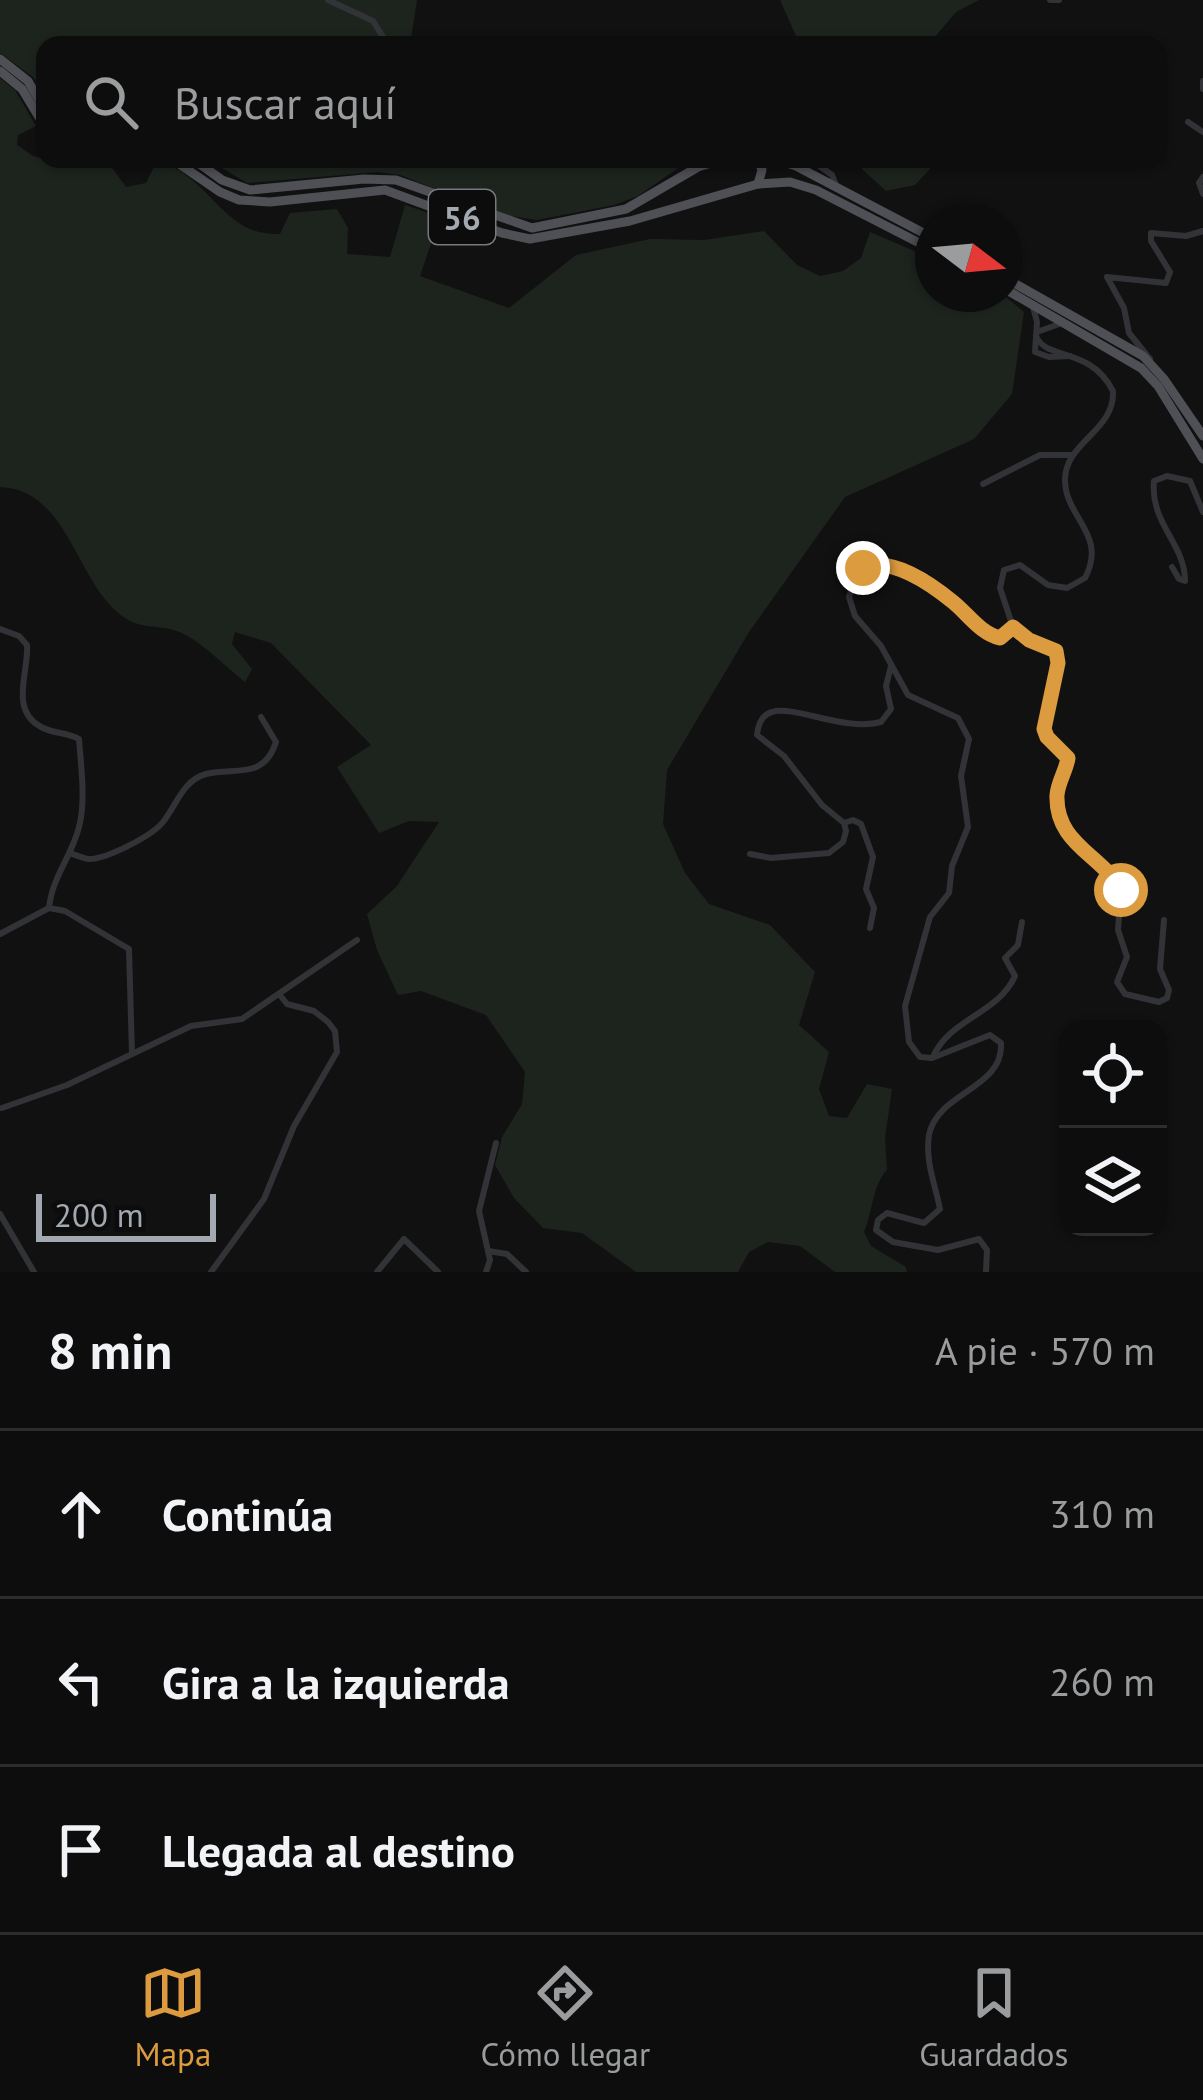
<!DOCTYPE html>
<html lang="es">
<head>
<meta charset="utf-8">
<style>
	body { margin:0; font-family:"PT Sans",sans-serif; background:#161617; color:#f1f3f6 }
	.controls { position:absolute; right:36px; bottom:36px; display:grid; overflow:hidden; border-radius:24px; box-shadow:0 3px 9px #0004 }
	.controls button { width:108px; height:108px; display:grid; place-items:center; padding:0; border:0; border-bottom:3px solid #2d2d2e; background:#0d0d0e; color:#f1f3f6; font:60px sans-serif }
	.compass { position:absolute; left:915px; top:204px; width:108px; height:108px; border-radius:50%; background:#0d0d0e; box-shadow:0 3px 9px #0004; rotate:106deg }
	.scale { position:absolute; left:36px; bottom:30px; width:180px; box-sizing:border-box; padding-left:12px; border:6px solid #a3a9b1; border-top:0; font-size:33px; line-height:42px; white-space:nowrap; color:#a3a9b1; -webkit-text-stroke:9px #0c0c0d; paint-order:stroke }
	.stop { position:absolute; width:36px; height:36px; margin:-27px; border:9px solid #dc9b3f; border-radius:50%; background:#fff }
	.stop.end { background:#dc9b3f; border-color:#fff; box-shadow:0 3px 12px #0008 }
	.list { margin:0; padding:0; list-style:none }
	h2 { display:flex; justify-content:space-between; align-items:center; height:156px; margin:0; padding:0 48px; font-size:51px }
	h2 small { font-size:39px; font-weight:400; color:#9a9c9e }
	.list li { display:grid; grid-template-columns:78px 1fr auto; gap:36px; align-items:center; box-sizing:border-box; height:168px; padding:0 48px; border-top:3px solid #2d2d2e }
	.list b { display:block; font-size:45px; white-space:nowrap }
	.list em { font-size:39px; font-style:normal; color:#9a9c9e }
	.icon { flex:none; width:66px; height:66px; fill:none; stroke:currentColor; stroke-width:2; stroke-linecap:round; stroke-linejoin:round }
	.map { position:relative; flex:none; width:1203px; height:1272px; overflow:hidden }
	.search { position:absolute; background:#0d0d0e; box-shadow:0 3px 9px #0004; left:36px; right:36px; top:36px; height:132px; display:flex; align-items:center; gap:30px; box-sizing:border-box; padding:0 42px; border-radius:24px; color:#9a9c9e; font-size:45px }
	.sheet { height:660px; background:#0d0d0e }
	nav { display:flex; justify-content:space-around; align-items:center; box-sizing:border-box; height:168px; border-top:3px solid #2d2d2e; background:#0d0d0e; font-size:33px; color:#9a9c9e }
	nav a { display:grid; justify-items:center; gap:6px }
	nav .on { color:#dc9b3f }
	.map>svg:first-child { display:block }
	.green { fill:#1d241e }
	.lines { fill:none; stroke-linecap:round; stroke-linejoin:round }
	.street { stroke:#323336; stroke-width:6 }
	.primary { stroke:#4e5055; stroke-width:9 }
	.route { stroke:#dc9b3f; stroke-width:15 }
	.labels { text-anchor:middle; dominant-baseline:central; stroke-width:12; stroke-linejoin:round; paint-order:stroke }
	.shield { fill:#0c0c0d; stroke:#767a80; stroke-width:3 }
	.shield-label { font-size:33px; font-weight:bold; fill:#a3a9b1 }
</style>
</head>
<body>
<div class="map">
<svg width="1203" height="1272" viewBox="0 0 1203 1272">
	<rect width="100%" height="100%" fill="#111112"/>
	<g class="green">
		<path d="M0 0H417L410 45H45V96L33 77 0 53Z"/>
		<path d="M780 0H979L956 12 928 45H800Z"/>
		<path d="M0 78 15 90 36 126 18 135 17 145 33 156 45 159 110 165 126 187 146 183 157 160C213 178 222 237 280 234L290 213 337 209 348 228 347 254 390 257 405 205 440 217 420 276 509 308 576 255 650 239 704 240 764 231 797 265 820 276 843 271 861 258 870 232 933 259V294H1002L1024 312 1012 394 974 439 845 497 749 632 667 770 663 824 685 873 709 904 770 925 815 972 799 1025 829 1052 819 1089 829 1116 847 1118 867 1084 892 1089 885 1138 887 1170C872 1186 873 1211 864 1232L871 1246 906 1267 907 1272H835L800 1246 768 1242 749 1252 738 1272H636L582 1233 543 1228 514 1198 495 1165 502 1137 522 1104 525 1072 486 1015 421 991 398 995 377 950 367 914 397 886 439 822 409 821 379 833 337 767 371 745 271 643 235 632 232 644 252 669 245 682C226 667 207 647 186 635 158 620 138 636 110 605 74 566 62 489 0 487Z"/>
		<path d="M207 159H691L638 196 614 205 537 220 499 214 400 175 377 172 247 183Z"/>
		<path d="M858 159H939L915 185 886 191 862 169Z"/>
	</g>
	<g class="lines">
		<g class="street">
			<path d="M328 0 373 21 388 45"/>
			<path d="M1050 0H1059"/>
			<path d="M1203 81V89"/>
			<path d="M1188 122 1203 132"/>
			<path d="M810 159 832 175 836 185"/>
			<path d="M1203 177 1199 183 1203 194"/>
			<path d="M1033 307 1037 322 1035 352 1049 357 1070 356"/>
			<path d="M1037 332 1062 323"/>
			<path d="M1150 359 1129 333 1124 308 1107 277 1166 283 1170 272 1151 241V233L1186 236 1203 231"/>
			<path d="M983 484 1040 455H1072"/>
			<path d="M1172 567 1179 579 1185 581C1185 543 1150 524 1154 481L1167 476 1190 481 1203 512"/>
			<path d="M1013 627C1026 639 1050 642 1057 656L1044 729 1047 737 1068 758C1066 771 1057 782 1057 795 1055 844 1102 854 1121 890L1118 930 1127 957 1117 982 1125 994 1159 1002 1167 998 1169 990 1160 969 1164 920"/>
			<path d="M0 629 19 636 27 645C29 672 9 710 41 727 54 734 67 732 79 739 81 766 86 801 79 827 72 856 52 877 49 908L65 911 129 949 132 1054"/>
			<path d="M844 823 853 820 861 824 873 857 866 889 874 908 870 928"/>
			<path d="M70 853C72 854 86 859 88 859 105 860 152 836 163 822 176 806 183 780 206 774 236 767 264 780 276 742L261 717"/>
			<path d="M750 854 771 858 829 853 843 842 846 831 844 823 822 805 784 756 757 735C758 725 761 715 772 712 795 705 845 732 881 722L891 709 886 686 891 666"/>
			<path d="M0 934 49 908"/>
			<path d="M933 1057C949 1019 998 1014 1015 976L1005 958 1018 945 1022 922"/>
			<path d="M2 1108 67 1085 191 1026 242 1019 357 940"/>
			<path d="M0 1214 34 1272"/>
			<path d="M488 1251 507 1254 526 1272"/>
			<path d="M211 1272 264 1199 294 1126 337 1052 335 1031 328 1022 314 1011 287 1004 279 994"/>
			<path d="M377 1272 404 1239 438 1272"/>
			<path d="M486 1272 490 1260 479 1211 496 1143"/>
			<path d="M986 1272 987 1250 979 1239 938 1250 893 1242 876 1230 878 1220 887 1213 924 1223 940 1209C935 1184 925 1161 929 1135 937 1092 1004 1089 1001 1043L990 1035 932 1058 920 1057 909 1042 905 1006 930 917 949 893 952 866 968 827 961 776 969 739 958 718 908 695 881 646 855 616 849 597 857 573C911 539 959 629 1000 638L1013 627 1000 588 1004 570 1020 565 1048 585 1067 588 1085 578C1108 534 1065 518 1065 480 1065 442 1115 431 1113 391 1090 346 1046 361 1036 336"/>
		</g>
		<g class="primary">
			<path d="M0 59 28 81 45 110"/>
			<path d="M0 71 22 89 45 127"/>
			<path d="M172 159 220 192 239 200 270 202 385 190 502 233 530 239 630 221 758 184 790 182 816 190 933 250"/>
			<path d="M193 159 222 180 250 190 364 179 396 180 532 228 626 209 698 167 724 159"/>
			<path d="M758 159 762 170 758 184"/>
			<path d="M775 159 796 166 933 238"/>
			<path d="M1005 278 1143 356 1164 379 1203 436"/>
			<path d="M1005 289 1141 368 1158 386 1203 459"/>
		</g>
	</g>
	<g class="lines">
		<path class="route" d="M863 568C891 556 931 584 953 602 969 615 980 633 1000 638L1013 627 1029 640 1056 651 1058 663 1044 729 1047 737 1068 758C1066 771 1058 782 1057 795 1055 844 1102 855 1121 890"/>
	</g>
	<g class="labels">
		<rect class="shield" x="429" y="190" width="66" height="54" rx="9"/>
		<g class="shield-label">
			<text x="462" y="217">56</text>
		</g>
	</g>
</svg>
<div class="controls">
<button><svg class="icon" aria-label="locate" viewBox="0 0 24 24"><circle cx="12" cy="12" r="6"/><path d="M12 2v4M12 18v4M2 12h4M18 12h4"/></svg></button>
<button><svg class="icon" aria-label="layers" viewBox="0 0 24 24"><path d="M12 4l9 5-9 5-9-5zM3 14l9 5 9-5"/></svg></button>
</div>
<svg class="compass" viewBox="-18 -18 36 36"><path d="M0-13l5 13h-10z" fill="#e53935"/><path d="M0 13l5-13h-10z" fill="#9a9c9e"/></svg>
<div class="scale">200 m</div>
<div class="stop" style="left:1121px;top:890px"></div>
<div class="stop end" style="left:863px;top:568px"></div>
<div class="search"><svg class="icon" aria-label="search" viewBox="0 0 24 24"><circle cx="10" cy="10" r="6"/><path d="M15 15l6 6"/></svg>Buscar aquí</div>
</div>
<section class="sheet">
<h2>8 min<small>A pie · 570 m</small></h2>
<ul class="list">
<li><svg class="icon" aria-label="ahead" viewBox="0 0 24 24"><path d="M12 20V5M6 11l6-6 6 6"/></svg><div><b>Continúa</b></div><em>310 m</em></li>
<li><svg class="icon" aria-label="left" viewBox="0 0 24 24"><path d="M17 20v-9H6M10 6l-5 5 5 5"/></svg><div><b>Gira a la izquierda</b></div><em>260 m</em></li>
<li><svg class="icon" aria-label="arrive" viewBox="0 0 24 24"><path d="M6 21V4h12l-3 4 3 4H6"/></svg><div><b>Llegada al destino</b></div></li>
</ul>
</section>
<nav>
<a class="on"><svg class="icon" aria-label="map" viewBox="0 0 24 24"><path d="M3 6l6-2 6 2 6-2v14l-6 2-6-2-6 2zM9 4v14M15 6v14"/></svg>Mapa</a>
<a><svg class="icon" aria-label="directions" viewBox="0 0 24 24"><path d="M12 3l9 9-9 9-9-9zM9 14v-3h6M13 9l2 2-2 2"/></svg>Cómo llegar</a>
<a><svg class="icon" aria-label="saved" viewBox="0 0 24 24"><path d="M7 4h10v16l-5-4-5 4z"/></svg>Guardados</a>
</nav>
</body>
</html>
